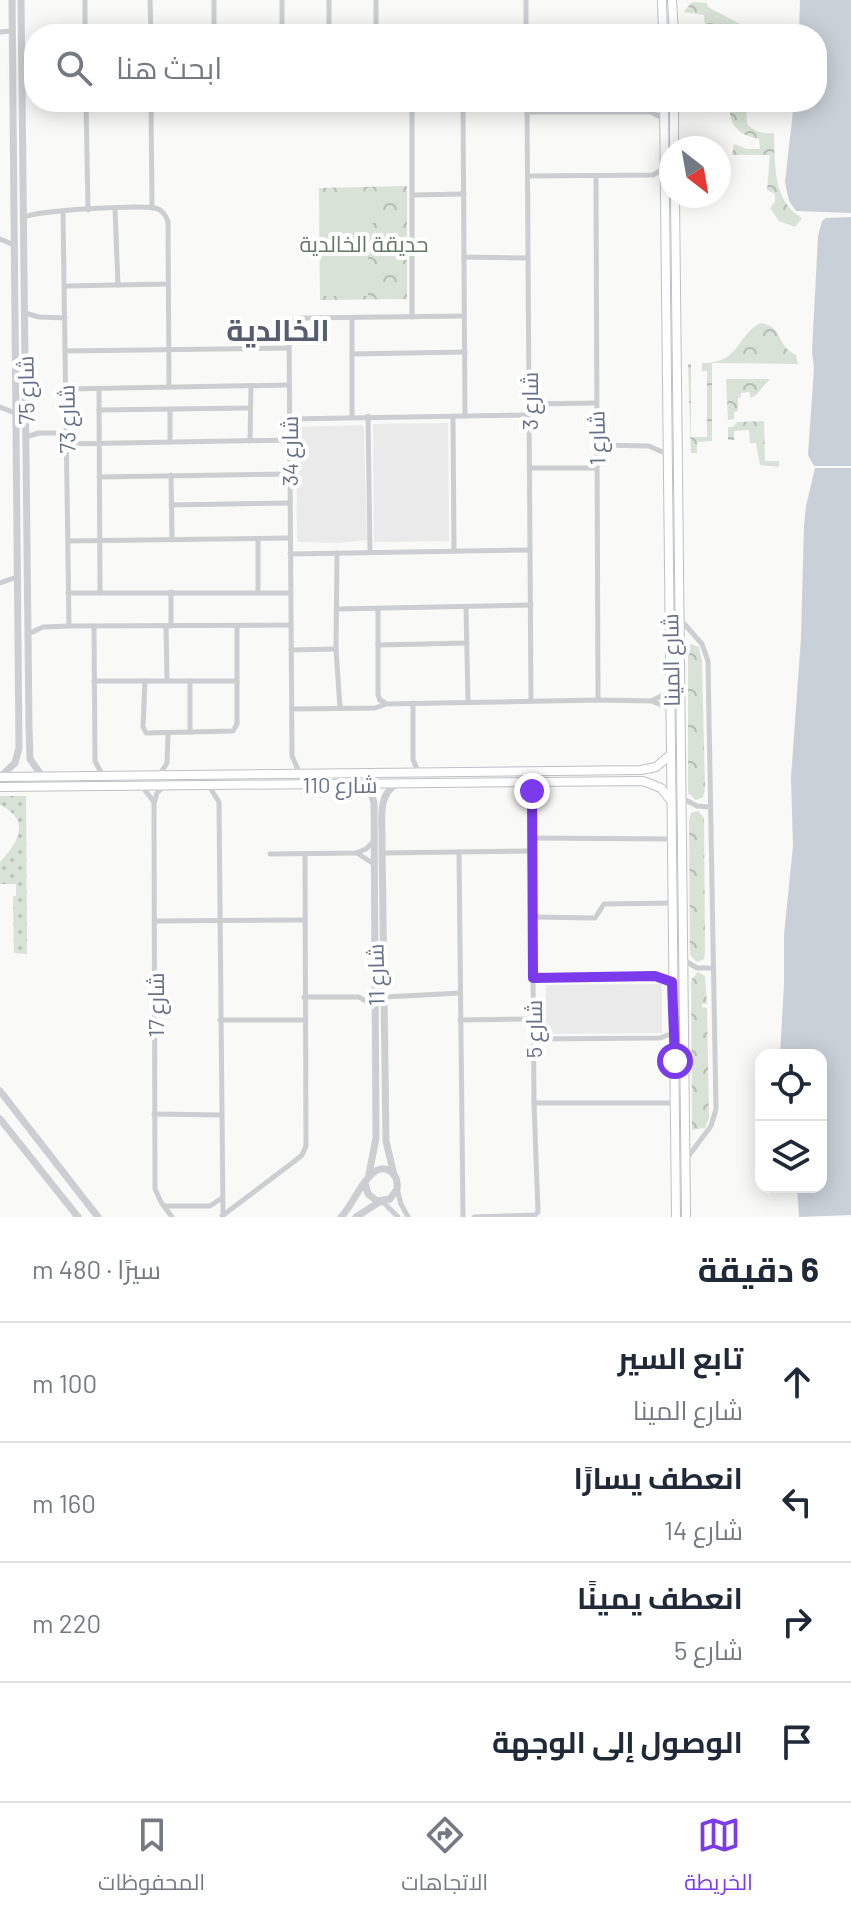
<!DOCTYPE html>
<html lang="ar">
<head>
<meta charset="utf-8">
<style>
	body { margin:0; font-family:Barlow,Cairo,sans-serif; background:#f6f6f7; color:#1f2937; direction:rtl }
	.controls { position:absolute; right:24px; bottom:24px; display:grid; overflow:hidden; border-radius:16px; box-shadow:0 4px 20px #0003 }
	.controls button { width:72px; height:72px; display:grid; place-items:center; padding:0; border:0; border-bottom:2px solid #e0e1e3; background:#fff; color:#1f2937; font:40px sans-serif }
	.compass { position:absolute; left:659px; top:136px; width:72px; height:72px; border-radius:50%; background:#fff; box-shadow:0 4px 20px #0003; rotate:149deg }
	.stop { position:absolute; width:24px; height:24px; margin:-18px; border:6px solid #7c3aed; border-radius:50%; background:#fff }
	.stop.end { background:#7c3aed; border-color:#fff; box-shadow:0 2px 8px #0008 }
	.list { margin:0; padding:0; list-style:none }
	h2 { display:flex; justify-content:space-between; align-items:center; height:104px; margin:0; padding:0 32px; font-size:34px }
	h2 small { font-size:26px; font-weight:400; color:#747a83 }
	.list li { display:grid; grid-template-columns:52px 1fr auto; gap:24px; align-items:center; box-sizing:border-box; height:120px; padding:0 32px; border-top:2px solid #e0e1e3 }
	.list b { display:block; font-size:30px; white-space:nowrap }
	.list p { margin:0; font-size:26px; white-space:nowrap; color:#747a83 }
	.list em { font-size:26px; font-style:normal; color:#747a83 }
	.icon { flex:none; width:44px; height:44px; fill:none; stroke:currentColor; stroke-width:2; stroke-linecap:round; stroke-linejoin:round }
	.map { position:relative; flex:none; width:851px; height:1217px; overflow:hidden; direction:ltr }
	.search { position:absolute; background:#fff; box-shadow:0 4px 20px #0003; left:24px; right:24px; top:24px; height:88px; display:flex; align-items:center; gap:20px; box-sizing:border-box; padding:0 28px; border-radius:32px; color:#747a83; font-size:30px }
	.sheet { height:584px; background:#fff }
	nav { display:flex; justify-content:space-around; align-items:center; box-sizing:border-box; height:112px; border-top:2px solid #e0e1e3; background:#fff; font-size:22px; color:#747a83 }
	nav a { display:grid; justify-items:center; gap:4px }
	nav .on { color:#7c3aed }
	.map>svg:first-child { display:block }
	.built { fill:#eaeaea }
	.grass { fill:url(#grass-dots) }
	.park { fill:url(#park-crowns) }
	.pitch { fill:#d9e2d7 }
	.water { fill:#c9d0d7 }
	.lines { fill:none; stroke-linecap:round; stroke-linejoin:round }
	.secondary-casing { stroke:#bdc0c7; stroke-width:10 }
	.minor { stroke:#ccced2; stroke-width:5 }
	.tertiary { stroke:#ccced2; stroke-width:7 }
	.secondary { stroke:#fff; stroke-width:8 }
	.route { stroke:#7c3aed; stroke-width:10 }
	.labels { text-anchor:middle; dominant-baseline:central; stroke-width:8; stroke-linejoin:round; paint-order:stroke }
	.park-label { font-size:22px; fill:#627a62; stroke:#fff }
	.street-label { font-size:22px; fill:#66728a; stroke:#fff }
	.district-label { font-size:30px; font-weight:bold; fill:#555d6e; stroke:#fff }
</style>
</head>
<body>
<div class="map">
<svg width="851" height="1217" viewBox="0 0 851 1217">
	<defs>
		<pattern id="grass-dots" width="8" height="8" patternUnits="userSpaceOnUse" patternTransform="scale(2)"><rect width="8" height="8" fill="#d9e2d7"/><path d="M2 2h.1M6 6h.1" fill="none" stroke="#b4bcb4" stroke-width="1.8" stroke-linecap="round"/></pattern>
		<pattern id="park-crowns" width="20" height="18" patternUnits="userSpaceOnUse" patternTransform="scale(2)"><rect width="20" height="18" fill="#d9e2d7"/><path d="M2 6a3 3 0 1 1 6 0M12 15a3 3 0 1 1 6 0" fill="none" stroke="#b4bcb4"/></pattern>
	</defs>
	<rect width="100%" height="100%" fill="#f9f9f7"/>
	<g class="built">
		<path d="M448 423 449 541 374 542 373 424Z"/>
		<path d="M362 425 364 428 367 540 337 543 299 542 297 539 296 430 298 427Z"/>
		<path d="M662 984V1033L546 1034V985Z"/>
	</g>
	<path class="grass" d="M0 796H26L27 954 14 953 13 896H16V884H0V862C18 843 32 820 0 805Z"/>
	<g class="park">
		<path d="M692 2 707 3 708 7 740 24V28H705L704 15 684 12Z"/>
		<path d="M731 102H740L746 106 747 124C756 132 761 134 774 133 775 162 772 201 802 218L795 227 779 221 770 208 775 202V194L767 190 770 155H732L734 144 747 149H760L759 139C738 135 726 123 731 102Z"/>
		<path d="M407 186V299L320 300 319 188Z"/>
		<path d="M761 323C785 328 775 345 796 355L798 364 712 363V441L697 442V453H691L688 364H691V437H707V371H702V363C740 364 737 334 761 323Z"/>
		<path d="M726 379H770L755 396 750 398V392L741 393V397L738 398V411L734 412V419L728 420Z"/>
		<path d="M764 421 765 461H779V467L760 465 756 443H750L749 430 734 431V440H728V427H733L737 422Z"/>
		<path d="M691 644 699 647 702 661 705 789 703 797 696 800 688 793V647Z"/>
		<path d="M698 811 704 818 705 953 704 959 697 962 690 955 689 821 691 813Z"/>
		<path d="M698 972 705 976 707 1004H702V1007L707 1008 709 1118 705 1128 692 1130 691 980Z"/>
	</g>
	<path class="pitch" d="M380 191 381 222 368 224V296H323V192Z"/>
	<g class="water">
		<path d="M800 0H851V213L796 211 789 201 785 182 794 102H817V34H799Z"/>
		<path d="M851 217V466H814L808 455 814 368 812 352 818 236 822 221 826 218Z"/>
		<path d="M815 468H851V1215L799 1217 797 1187H821V1055H780L784 985V935L793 846 791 778 801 638 804 526 806 506Z"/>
	</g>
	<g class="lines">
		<g class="secondary-casing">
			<g id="secondary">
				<path d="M662 0 663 34"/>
				<path d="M672 0 674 34"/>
				<path d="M664 102 676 1217"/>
				<path d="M674 102V148"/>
				<path d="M675 196 686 1217"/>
				<path d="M0 777 641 770 656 767 670 755"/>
				<path d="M0 787 643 781 661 788 671 801"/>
			</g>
		</g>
		<g class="minor">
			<path d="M85 0V34"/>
			<path d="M150 0 151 34"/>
			<path d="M214 0V34"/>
			<path d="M282 0V34"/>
			<path d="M329 0V34"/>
			<path d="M376 0V34"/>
			<path d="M526 0V34"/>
			<path d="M0 32 12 31"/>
			<path d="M86 102 88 210"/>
			<path d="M151 102 152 208"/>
			<path d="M412 102V317"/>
			<path d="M463 102 465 416"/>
			<path d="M527 102 531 701"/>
			<path d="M527 112H651L664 119"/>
			<path d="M529 176 653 175 665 168"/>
			<path d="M596 176 598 700"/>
			<path d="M413 195 464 194"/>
			<path d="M115 209 118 285"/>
			<path d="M63 212 69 626"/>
			<path d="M24 217C41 210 136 205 155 208 163 210 165 215 168 221L169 387"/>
			<path d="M0 239 14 245"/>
			<path d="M464 257 528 258"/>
			<path d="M65 286 168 284"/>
			<path d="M25 313 39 317 65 318"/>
			<path d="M65 351 288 348"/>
			<path d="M352 354 465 352"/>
			<path d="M66 389 289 385"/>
			<path d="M99 389 100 593"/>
			<path d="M529 404 595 403"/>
			<path d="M0 407 15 413"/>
			<path d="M170 409V442"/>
			<path d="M99 410 250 408"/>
			<path d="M368 416 370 552"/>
			<path d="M453 416 454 551"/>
			<path d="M352 417V318"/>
			<path d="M289 419 529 415"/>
			<path d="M26 437 39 433H67"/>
			<path d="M250 441 251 386"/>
			<path d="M67 444 289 440"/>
			<path d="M596 445 649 446 667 454"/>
			<path d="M530 468H596"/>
			<path d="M171 475 172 540"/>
			<path d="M99 477 289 474"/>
			<path d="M171 505 290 503"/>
			<path d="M258 539V592"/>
			<path d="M68 541 290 538"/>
			<path d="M337 553 336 649 340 708"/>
			<path d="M290 554 530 550"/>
			<path d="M0 583 17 577"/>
			<path d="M171 592V626"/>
			<path d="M68 593H290"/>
			<path d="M466 607 468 702"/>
			<path d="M336 609 531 605"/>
			<path d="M378 609V695L380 700 385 703"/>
			<path d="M680 619 702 644 708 661 716 1109 711 1126 687 1158"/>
			<path d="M166 626 167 680"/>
			<path d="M94 627 95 761 103 776"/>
			<path d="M28 634 43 627 69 626 291 625"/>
			<path d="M378 645 467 643"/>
			<path d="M291 650 336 649"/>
			<path d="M94 681H237"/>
			<path d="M145 681 143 727 146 733 233 731 237 724V626"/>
			<path d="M190 681V732"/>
			<path d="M653 700 670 692"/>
			<path d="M413 703V760L419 773"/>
			<path d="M292 709 375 708 386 704 598 700 652 701 670 709"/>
			<path d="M299 772 292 756 289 325 292 321 302 318 464 316"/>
			<path d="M160 774 167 763 168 733"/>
			<path d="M141 785 154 802"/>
			<path d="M164 786 157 793 154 803 155 1189 161 1202 172 1217"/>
			<path d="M209 786 219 802 223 1216"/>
			<path d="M682 798 697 806 710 807"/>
			<path d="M532 838 671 839"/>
			<path d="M459 852 463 1217"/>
			<path d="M357 853 374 864"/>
			<path d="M383 853 532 851"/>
			<path d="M270 854 356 853 366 849 374 841"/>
			<path d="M533 917 595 918 604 904 672 903"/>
			<path d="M156 921 304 920"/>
			<path d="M684 960 697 968H713"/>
			<path d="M533 978 655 976 672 982"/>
			<path d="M304 997H359L375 1007"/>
			<path d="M385 997 460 993"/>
			<path d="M220 1020H305"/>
			<path d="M460 1020 533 1019"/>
			<path d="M534 1039 660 1038 673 1033"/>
			<path d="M534 1103H674"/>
			<path d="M154 1114 221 1115"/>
			<path d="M397 1189 401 1204 408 1217"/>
			<path d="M382 1201 398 1217"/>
			<path d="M164 1206H210L222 1198"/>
			<path d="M222 1216 296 1160 302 1155 306 1146 305 854"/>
			<path d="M474 1217 535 1215 538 1212 534 1103 532 838 533 794 538 783"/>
		</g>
		<g class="tertiary">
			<path d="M21 0 29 727 30 759 42 776"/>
			<path d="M0 777 15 763 19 748 12 0"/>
			<path d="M357 784 370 792 374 802 376 1138 369 1174"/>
			<path d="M0 1091 98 1217"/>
			<path d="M0 1119 78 1217"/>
			<path d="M394 1175 386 1141 382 843C383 823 376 795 397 784"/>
			<path d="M341 1217C354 1205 370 1158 390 1171 397 1176 398 1182 397 1189L390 1199 377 1201 368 1194 365 1182"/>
			<path d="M356 1217 381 1201"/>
		</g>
		<use href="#secondary" class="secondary"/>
	</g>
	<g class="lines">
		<path class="route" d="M532 791 533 978 655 976 672 982 675 1061"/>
	</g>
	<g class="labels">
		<g class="park-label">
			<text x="364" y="243">حديقة الخالدية</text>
		</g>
		<g class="street-label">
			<text transform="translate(25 390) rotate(-91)">شارع 75</text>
			<text transform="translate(529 401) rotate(-90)">شارع 3</text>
			<text transform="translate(66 419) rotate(-91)">شارع 73</text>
			<text transform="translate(596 438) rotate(-91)">شارع 1</text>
			<text transform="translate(289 451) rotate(-90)">شارع 34</text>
			<text transform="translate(670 660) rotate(-91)">شارع المينا</text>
			<text x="340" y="784">شارع 110</text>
			<text transform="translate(375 975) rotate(-91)">شارع 11</text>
			<text transform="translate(155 1005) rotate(-90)">شارع 17</text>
			<text transform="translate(533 1029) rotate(-90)">شارع 5</text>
		</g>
		<g class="district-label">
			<text x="278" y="329">الخالدية</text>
		</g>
	</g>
</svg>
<div class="controls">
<button><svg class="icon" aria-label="locate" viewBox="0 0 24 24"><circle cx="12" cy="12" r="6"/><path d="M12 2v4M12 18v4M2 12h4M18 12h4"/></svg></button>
<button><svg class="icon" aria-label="layers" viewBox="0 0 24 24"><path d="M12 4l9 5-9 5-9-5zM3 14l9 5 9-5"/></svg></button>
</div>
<svg class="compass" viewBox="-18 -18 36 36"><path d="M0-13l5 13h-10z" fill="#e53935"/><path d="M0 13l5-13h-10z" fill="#747a83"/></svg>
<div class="stop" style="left:675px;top:1061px"></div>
<div class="stop end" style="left:532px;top:791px"></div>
<div class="search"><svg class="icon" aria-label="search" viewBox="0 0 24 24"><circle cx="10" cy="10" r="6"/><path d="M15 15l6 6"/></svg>ابحث هنا</div>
</div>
<section class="sheet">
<h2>6 دقيقة<small>سيرًا · 480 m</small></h2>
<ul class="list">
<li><svg class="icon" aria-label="ahead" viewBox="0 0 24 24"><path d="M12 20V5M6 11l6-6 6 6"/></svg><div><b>تابع السير</b><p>شارع المينا</p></div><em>100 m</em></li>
<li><svg class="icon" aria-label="left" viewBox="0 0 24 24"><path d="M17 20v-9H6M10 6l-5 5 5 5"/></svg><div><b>انعطف يسارًا</b><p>شارع 14</p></div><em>160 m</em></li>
<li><svg class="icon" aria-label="right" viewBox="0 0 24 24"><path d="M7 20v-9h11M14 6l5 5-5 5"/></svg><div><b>انعطف يمينًا</b><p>شارع 5</p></div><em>220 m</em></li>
<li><svg class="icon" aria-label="arrive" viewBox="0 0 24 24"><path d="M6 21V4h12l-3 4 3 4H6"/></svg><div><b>الوصول إلى الوجهة</b></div></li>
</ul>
</section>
<nav>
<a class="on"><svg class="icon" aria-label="map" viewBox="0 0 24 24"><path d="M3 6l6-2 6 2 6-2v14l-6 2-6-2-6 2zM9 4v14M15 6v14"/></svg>الخريطة</a>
<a><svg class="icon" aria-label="directions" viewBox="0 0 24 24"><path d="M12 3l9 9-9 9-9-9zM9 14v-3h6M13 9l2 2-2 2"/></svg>الاتجاهات</a>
<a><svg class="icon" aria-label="saved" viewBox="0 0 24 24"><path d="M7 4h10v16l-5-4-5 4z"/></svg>المحفوظات</a>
</nav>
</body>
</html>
